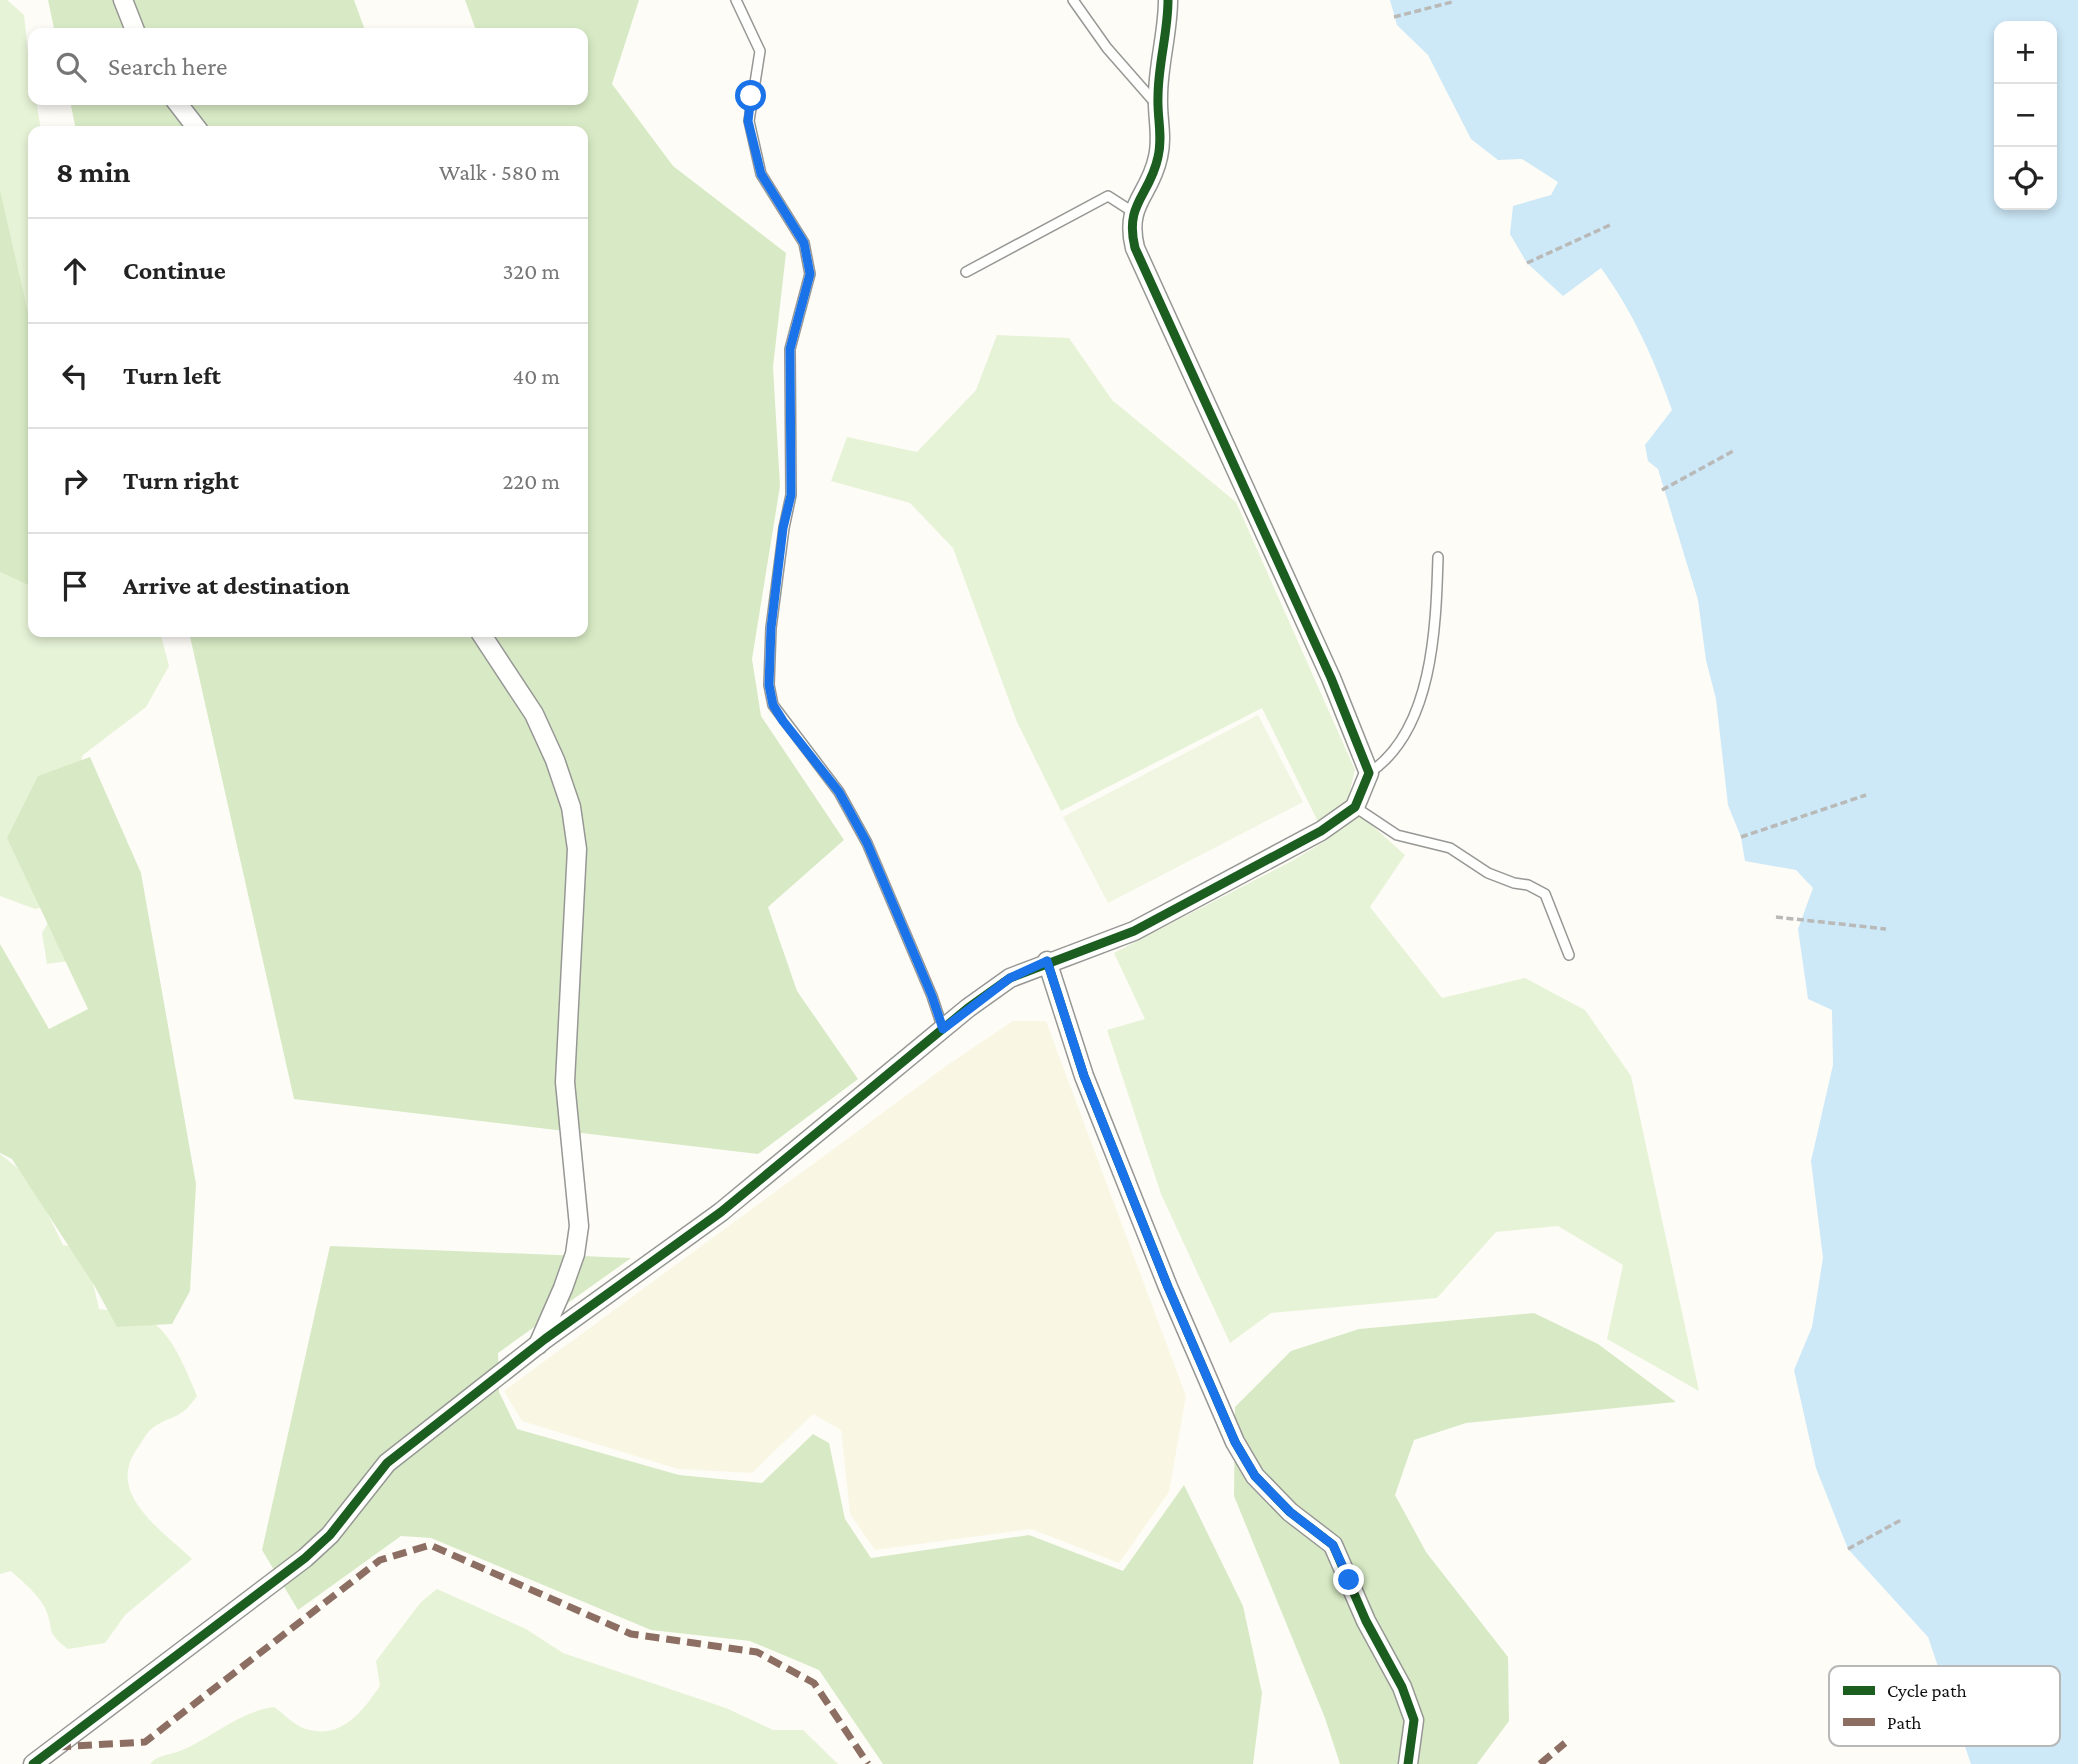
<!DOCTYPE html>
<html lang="en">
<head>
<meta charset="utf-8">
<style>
	body { margin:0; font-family:"Crimson Pro",serif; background:#f6f6f6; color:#222 }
	.controls { position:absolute; right:21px; top:21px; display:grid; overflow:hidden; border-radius:14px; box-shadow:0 4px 10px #0003 }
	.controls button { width:63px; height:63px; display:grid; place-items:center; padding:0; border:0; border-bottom:2px solid #e0e0e0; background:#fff; color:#222; font:35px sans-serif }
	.stop { position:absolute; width:21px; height:21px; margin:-16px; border:5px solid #1a73e8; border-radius:50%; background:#fff }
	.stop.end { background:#1a73e8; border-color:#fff; box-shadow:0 2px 7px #0008 }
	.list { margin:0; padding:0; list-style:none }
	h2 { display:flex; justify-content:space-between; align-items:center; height:91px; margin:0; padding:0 28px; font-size:30px }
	h2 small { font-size:23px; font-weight:400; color:#767676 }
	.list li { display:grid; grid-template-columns:46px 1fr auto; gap:21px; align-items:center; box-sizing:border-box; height:105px; padding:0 28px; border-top:2px solid #e0e0e0 }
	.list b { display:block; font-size:26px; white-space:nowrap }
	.list em { font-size:23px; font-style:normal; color:#767676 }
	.icon { flex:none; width:38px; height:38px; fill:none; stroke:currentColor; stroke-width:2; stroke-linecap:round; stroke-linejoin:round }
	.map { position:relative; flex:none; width:2078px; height:1764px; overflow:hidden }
	.search { position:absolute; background:#fff; box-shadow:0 4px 10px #0003; left:28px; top:28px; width:560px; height:77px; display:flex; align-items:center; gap:18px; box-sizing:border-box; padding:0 24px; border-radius:14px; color:#767676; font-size:26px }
	.panel { position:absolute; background:#fff; box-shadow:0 4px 10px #0003; left:28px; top:126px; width:560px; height:511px; border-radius:14px }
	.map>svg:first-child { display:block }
	.farmland { fill:#f9f7e4 }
	.green { fill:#e7f3d7 }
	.forest { fill:#d8eac5 }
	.pitch { fill:#f0f6e1 }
	.water { fill:#cde8f7; fill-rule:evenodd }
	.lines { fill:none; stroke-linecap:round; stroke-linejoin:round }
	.service-casing { stroke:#979795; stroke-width:12 }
	.minor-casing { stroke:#979795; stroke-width:21 }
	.path { stroke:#b9b9b8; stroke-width:3.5; stroke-dasharray:7 3.5; stroke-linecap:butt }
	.service { stroke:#fffffe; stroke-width:9 }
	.minor { stroke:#fffffe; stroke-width:18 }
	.quiet { stroke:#8d6e63; stroke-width:7; stroke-dasharray:14 7; stroke-linecap:butt }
	.cycleway-casing { stroke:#fff; stroke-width:13 }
	.cycleway { stroke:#1b5e20; stroke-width:9 }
	.route { stroke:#1a73e8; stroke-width:9 }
	.key { fill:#fff; stroke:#b8b8b8; stroke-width:2 }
	.key-label { font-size:19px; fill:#111 }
</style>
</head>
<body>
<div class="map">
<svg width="2078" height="1764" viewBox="0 0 2078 1764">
	<rect width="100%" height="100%" fill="#fdfcf7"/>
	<path class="farmland" d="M1013 1021H1046L1186 1396 1169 1492 1119 1563 1031 1529 875 1550 850 1514 841 1430 813 1414 752 1473 678 1469 522 1421 504 1391 949 1064Z"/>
	<g class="green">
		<path d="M0 0H7L24 15 33 100H36L41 131H33V632H160L169 666 146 707 83 755 73 784 76 960 47 964 42 933 59 904 35 909 0 896Z"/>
		<path d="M997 335 1069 338 1112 400 1236 502 1355 770 1347 803 1405 855 1370 907 1442 998 1525 978 1585 1010 1631 1076 1699 1391 1607 1339 1623 1265 1558 1226 1496 1232 1437 1298 1271 1313 1230 1343 1161 1194 1107 1030 1145 1019 1114 953 1290 862 1327 840 1262 708 1061 811 1017 722 953 548 910 503 831 481 847 437 917 452 976 390Z"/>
		<path d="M0 1154 30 1178 63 1245 85 1248 99 1309C112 1311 130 1311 142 1316 172 1329 185 1369 197 1396 179 1421 175 1413 154 1427 147 1431 142 1442 137 1449 105 1494 163 1531 192 1559L125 1615 105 1643 68 1649C44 1631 55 1630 45 1608 38 1594 22 1581 11 1571L0 1574Z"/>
		<path d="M437 1589 526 1629 563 1653 726 1708 773 1730H803L838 1764H150C157 1755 169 1755 180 1751 212 1738 240 1711 274 1707 283 1713 295 1726 306 1729 341 1740 362 1712 380 1686L376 1661 421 1602Z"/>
	</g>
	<g class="forest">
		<path d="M48 0H354L366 33H55Z"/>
		<path d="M465 0H639L612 84 673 166 786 253 773 367 780 486 752 659 761 716 844 840 768 907 797 991 858 1079 758 1154 294 1099 189 632H583V131H76L70 100H583V33H477Z"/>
		<path d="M0 190 33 335V587L0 572Z"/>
		<path d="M90 757 141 873 196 1184 190 1291 172 1324 117 1327 94 1285 12 1159 0 1153V944L49 1029 88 1009 7 838 38 776Z"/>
		<path d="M330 1246 631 1258 498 1353 499 1392 517 1429 679 1475 762 1483 813 1434 829 1443 845 1519 871 1558 1029 1535 1123 1571 1184 1485 1243 1606 1262 1693 1253 1764H883L819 1670 750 1641 651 1630 431 1538 401 1536 298 1610 262 1550Z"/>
		<path d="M1534 1313 1598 1344 1676 1402 1466 1423 1414 1440 1395 1495 1426 1552 1508 1657 1509 1721 1477 1764H1340L1325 1718 1234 1496 1235 1407 1291 1351 1359 1329Z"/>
	</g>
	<path class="pitch" d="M1258 715 1303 802 1108 903 1063 817Z"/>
	<path class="water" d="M1390 0H2078V1764H1971L1928 1637 1848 1549 1816 1468 1794 1370 1812 1327 1823 1258 1811 1161 1833 1065 1832 1010 1808 999 1798 929 1813 888 1796 870 1745 861 1741 837 1728 805 1716 699 1706 660 1698 600 1658 469 1648 461 1645 445 1672 410C1654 359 1633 312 1601 268L1563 296 1527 263 1510 234 1513 206 1551 195 1558 182 1522 159 1498 160 1471 139 1428 55 1397 25ZM1999 26H2052V205H1999Z"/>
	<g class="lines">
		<g class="service-casing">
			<g id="service">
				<path d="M736 0 760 51 749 121 761 174 804 243 810 274 790 349 791 495 784 528 771 628 769 685 773 705 839 792 867 843 932 996 943 1029"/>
				<path d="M1073 0 1107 48 1157 105"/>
				<path d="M966 272 1108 196 1133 212"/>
				<path d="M1369 773C1433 731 1436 627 1438 557"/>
				<path d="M1355 807 1397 835 1450 848 1488 873 1514 883 1528 885 1545 894 1569 955"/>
			</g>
		</g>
		<g class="minor-casing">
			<g id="minor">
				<path d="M123 0 136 33"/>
				<path d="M175 100 199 131"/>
				<path d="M480 632 534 714 555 760 571 807 577 849 565 1082 579 1226 575 1254 563 1288 538 1345"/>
				<path d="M1047 961 1084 1076 1168 1287 1235 1442 1255 1476 1290 1512 1333 1545 1366 1621 1402 1687 1414 1720 1408 1764"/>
				<path d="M33 1764 305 1558 330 1535 387 1463 545 1339 721 1212 968 1008 1010 978 1134 931 1321 831 1355 807 1369 773 1331 678 1135 248C1124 203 1150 196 1158 157 1163 136 1157 117 1158 97 1158 64 1168 33 1168 0"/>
			</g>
		</g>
		<g class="path">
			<path d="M1394 17 1452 2"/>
			<path d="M1527 263 1610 225"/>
			<path d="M1662 490 1735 450"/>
			<path d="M1741 837 1866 795"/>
			<path d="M1776 917 1886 929"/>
			<path d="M1848 1549 1901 1520"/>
		</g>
		<use href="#service" class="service"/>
		<use href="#minor" class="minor"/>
		<g class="quiet">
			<path d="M57 1747 145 1742 380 1560 430 1545 631 1634 757 1652 814 1683 868 1764"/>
			<path d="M1540 1764 1565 1743"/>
		</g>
		<g class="cycleway-casing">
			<g id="cycleway">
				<path d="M1047 961 1084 1076 1168 1287 1235 1442 1255 1476 1290 1512 1333 1545 1366 1621 1402 1687 1414 1720 1408 1764"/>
				<path d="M33 1764 305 1558 330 1535 387 1463 545 1339 721 1212 968 1008 1010 978 1134 931 1321 831 1355 807 1369 773 1331 678 1135 248C1124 203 1150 196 1158 157 1163 136 1157 117 1158 97 1158 64 1168 33 1168 0"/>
			</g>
		</g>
		<use href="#cycleway" class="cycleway"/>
	</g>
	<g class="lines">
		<path class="route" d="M751 96 748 121 761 174 804 243 810 274 790 349 791 495 783 528 771 628 769 685 773 705 783 721 839 792 867 843 932 996 943 1029 1010 978 1047 961 1084 1076 1168 1287 1235 1442 1255 1476 1290 1512 1333 1545 1349 1580"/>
	</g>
	<rect x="1829" y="1666" width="231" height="80" rx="10" class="key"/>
	<rect x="1843" y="1686" width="32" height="9" fill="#1b5e20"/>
	<rect x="1843" y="1718" width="32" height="8" fill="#8d6e63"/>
	<g class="key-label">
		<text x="1887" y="1697">Cycle path</text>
		<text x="1887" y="1729">Path</text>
	</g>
</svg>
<div class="controls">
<button>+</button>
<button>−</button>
<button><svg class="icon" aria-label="locate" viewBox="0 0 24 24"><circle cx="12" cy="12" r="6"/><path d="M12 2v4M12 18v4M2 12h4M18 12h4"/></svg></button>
</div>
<div class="stop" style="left:751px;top:96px"></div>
<div class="stop end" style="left:1349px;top:1580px"></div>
<div class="search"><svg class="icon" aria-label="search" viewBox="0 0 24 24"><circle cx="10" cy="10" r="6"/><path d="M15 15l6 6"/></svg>Search here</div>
<section class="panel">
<h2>8 min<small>Walk · 580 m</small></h2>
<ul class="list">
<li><svg class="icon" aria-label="ahead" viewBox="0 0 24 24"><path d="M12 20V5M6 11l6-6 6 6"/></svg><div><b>Continue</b></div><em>320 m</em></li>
<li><svg class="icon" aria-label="left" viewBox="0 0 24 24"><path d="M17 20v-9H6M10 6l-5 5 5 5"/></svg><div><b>Turn left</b></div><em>40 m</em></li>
<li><svg class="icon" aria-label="right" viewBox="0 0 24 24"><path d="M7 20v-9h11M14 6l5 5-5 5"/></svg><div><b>Turn right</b></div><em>220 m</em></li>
<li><svg class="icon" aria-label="arrive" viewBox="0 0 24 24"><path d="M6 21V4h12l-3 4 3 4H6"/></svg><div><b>Arrive at destination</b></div></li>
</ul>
</section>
</div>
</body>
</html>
